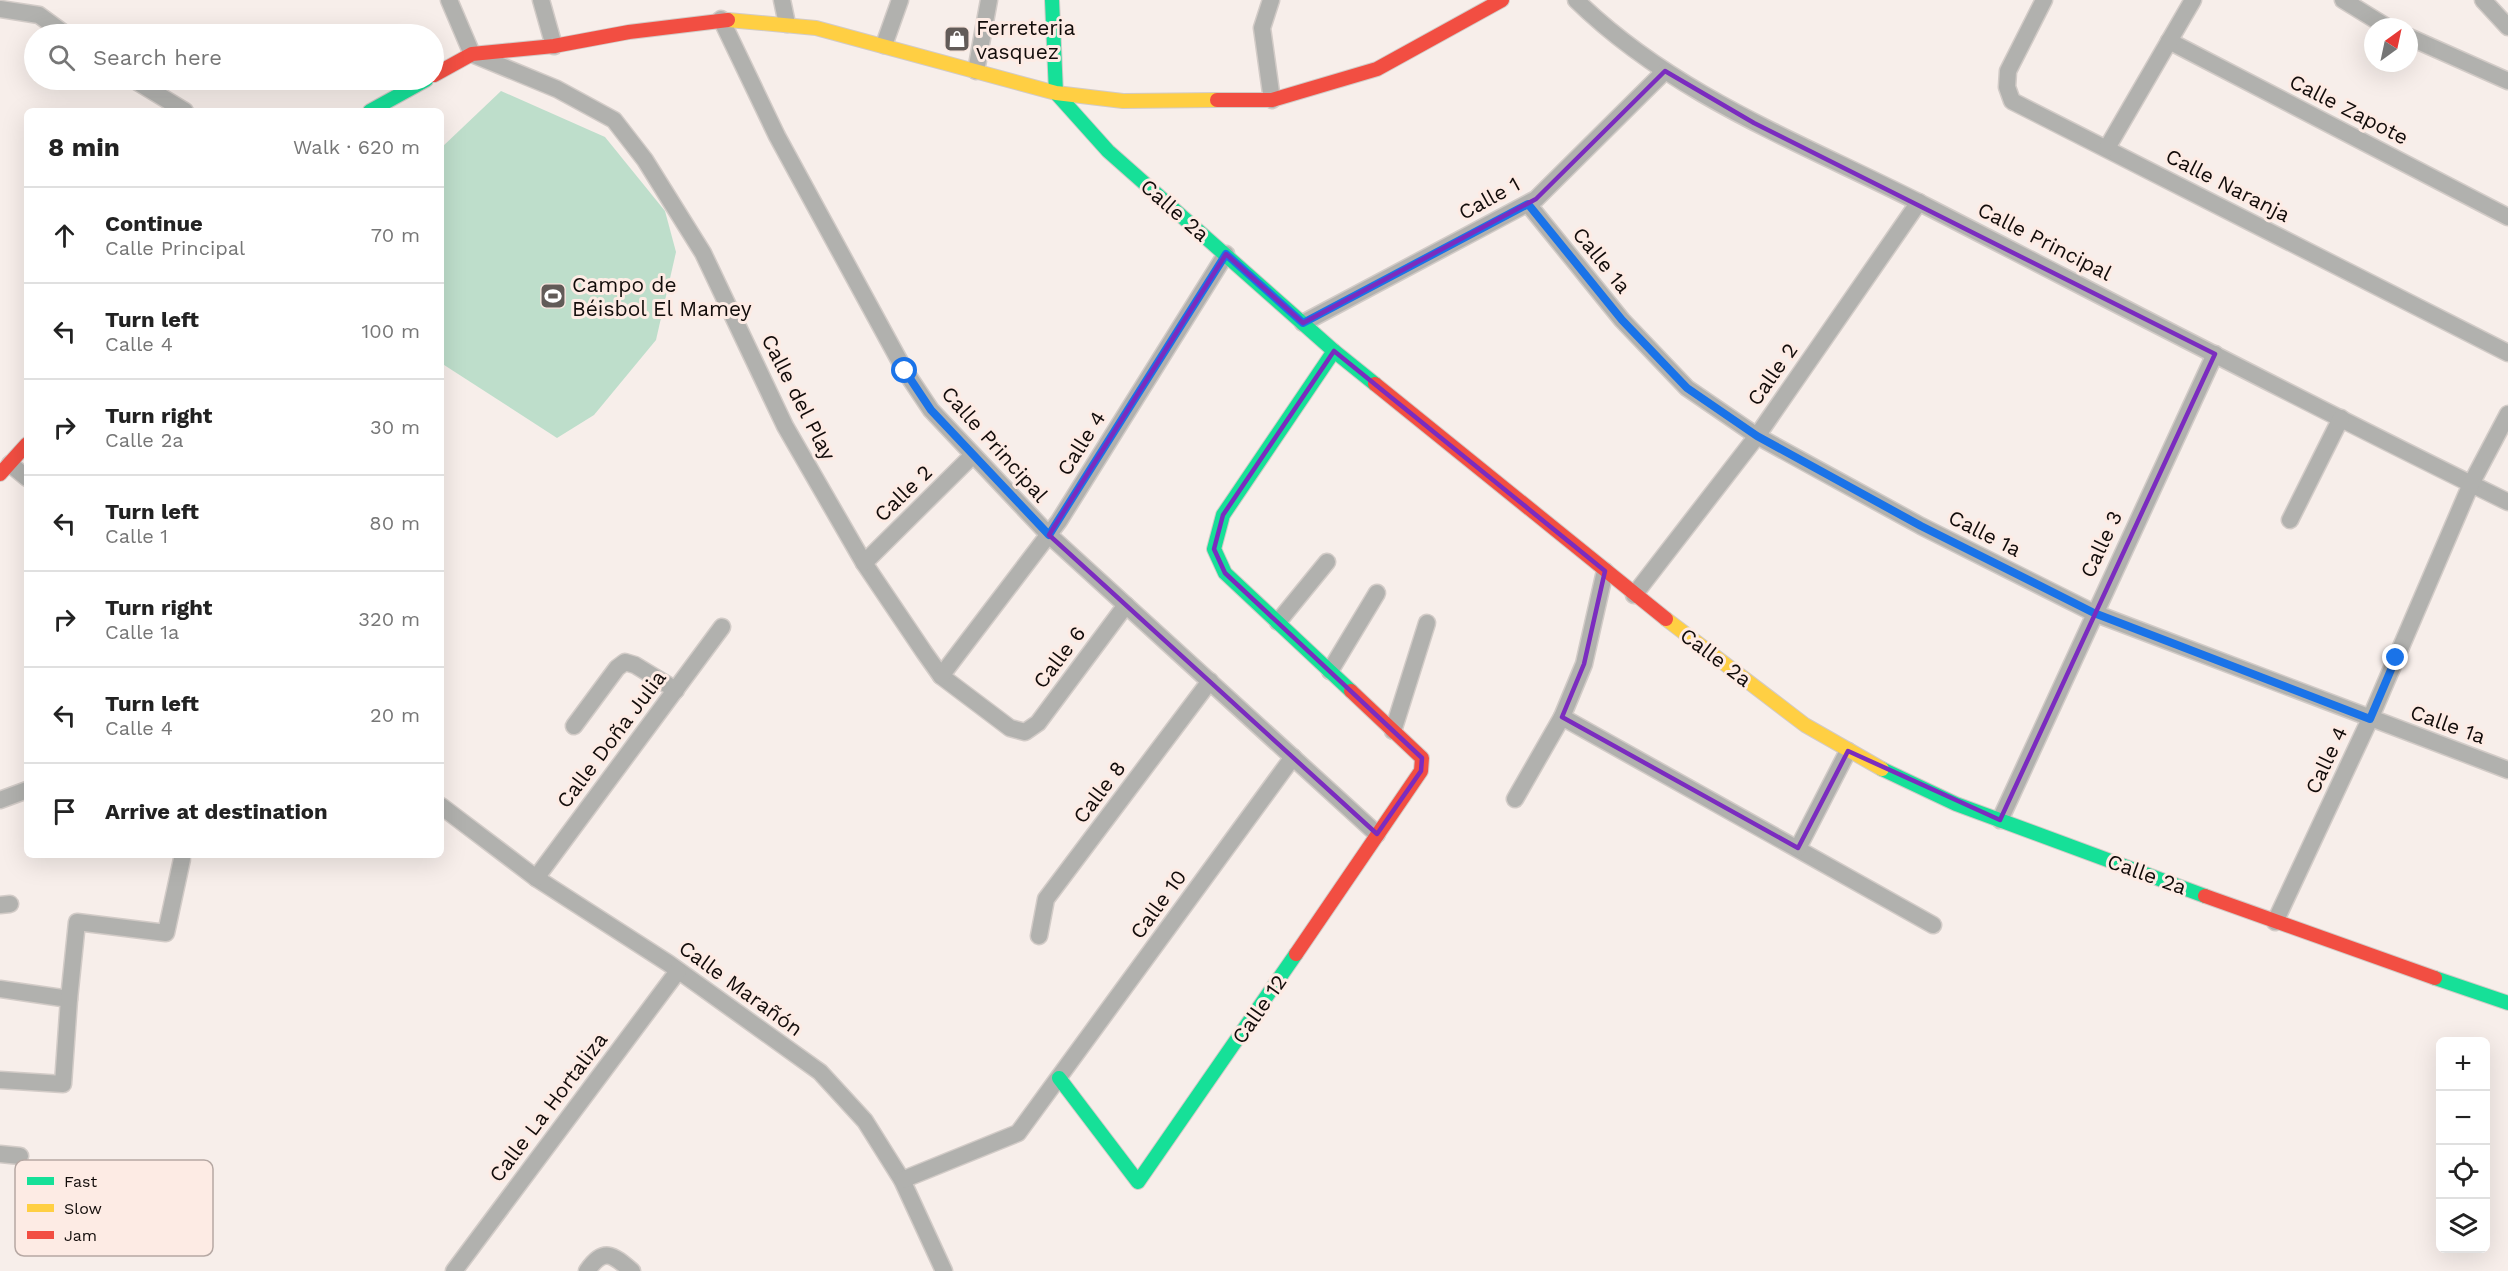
<!DOCTYPE html>
<html lang="en">
<head>
<meta charset="utf-8">
<style>
	body { margin:0; font-family:"Work Sans",sans-serif; background:#f2f2f2; color:#222 }
	.controls { position:absolute; right:18px; bottom:18px; display:grid; overflow:hidden; border-radius:9px; box-shadow:0 6px 24px #0002 }
	.controls button { width:54px; height:54px; display:grid; place-items:center; padding:0; border:0; border-bottom:2px solid #e0e0e0; background:#fff; color:#222; font:30px sans-serif }
	.compass { position:absolute; left:2364px; top:18px; width:54px; height:54px; border-radius:50%; background:#fff; box-shadow:0 6px 24px #0002; rotate:33deg }
	.stop { position:absolute; width:18px; height:18px; margin:-14px; border:4px solid #1a73e8; border-radius:50%; background:#fff }
	.stop.end { background:#1a73e8; border-color:#fff; box-shadow:0 2px 6px #0008 }
	.list { margin:0; padding:0; list-style:none }
	h2 { display:flex; justify-content:space-between; align-items:center; height:78px; margin:0; padding:0 24px; font-size:26px }
	h2 small { font-size:20px; font-weight:400; color:#767676 }
	.list li { display:grid; grid-template-columns:39px 1fr auto; gap:18px; align-items:center; box-sizing:border-box; height:96px; padding:0 24px; border-top:2px solid #e0e0e0 }
	.list b { display:block; font-size:22px; white-space:nowrap }
	.list p { margin:0; font-size:20px; white-space:nowrap; color:#767676 }
	.list em { font-size:20px; font-style:normal; color:#767676 }
	.icon { flex:none; width:33px; height:33px; fill:none; stroke:currentColor; stroke-width:2; stroke-linecap:round; stroke-linejoin:round }
	.map { position:relative; flex:none; width:2508px; height:1271px; overflow:hidden }
	.search { position:absolute; background:#fff; box-shadow:0 6px 24px #0002; left:24px; top:24px; width:420px; height:66px; display:flex; align-items:center; gap:15px; box-sizing:border-box; padding:0 21px; border-radius:33px; color:#767676; font-size:22px }
	.panel { position:absolute; background:#fff; box-shadow:0 6px 24px #0002; left:24px; top:108px; width:420px; height:750px; border-radius:9px }
	.map>svg:first-child { display:block }
	.green { fill:#bedecb }
	.lines { fill:none; stroke-linecap:round; stroke-linejoin:round }
	.street-casing { stroke:#d2cbc7; stroke-width:19 }
	.fast-casing { stroke:#d2cbc7; stroke-width:16 }
	.slow-casing { stroke:#d2cbc7; stroke-width:16 }
	.jam-casing { stroke:#d2cbc7; stroke-width:16 }
	.street { stroke:#b1b1ae; stroke-width:16 }
	.fast { stroke:#16e098; stroke-width:14 }
	.slow { stroke:#ffcf43; stroke-width:14 }
	.jam { stroke:#f24e42; stroke-width:14 }
	.route { stroke:#1a73e8; stroke-width:8 }
	.marked { fill:none; stroke:#7b2cbf; stroke-width:4.5; stroke-linejoin:round }
	.labels { text-anchor:middle; dominant-baseline:central; stroke-width:6; stroke-linejoin:round; paint-order:stroke }
	.poi-label { font-size:21px; fill:#120c0a; stroke:#fdebe4; text-anchor:start }
	.street-label { font-size:21px; fill:#120c0a; stroke:#fdebe4 }
	.key { fill:#fdebe4; stroke:#b6a8a3; stroke-width:1.5 }
	.key-label { font-size:16px; fill:#120c0a }
</style>
</head>
<body>
<div class="map">
<svg width="2508" height="1271" viewBox="0 0 2508 1271">
	<rect width="100%" height="100%" fill="#f7eeea"/>
	<path class="green" d="M501 91 605 137 665 211 676 252 656 340 594 415 557 438 441 363V148Z"/>
	<g class="lines">
		<g class="street-casing">
			<g id="street">
				<path d="M449 0 472 54 557 89 614 120 645 160 703 253 785 426 864 563 924 652 941 676 1010 728 1025 732 1038 723 1126 605"/>
				<path d="M541 0 554 46"/>
				<path d="M782 0 787 24"/>
				<path d="M1271 0 1262 28 1272 100"/>
				<path d="M1576 0C1675 97 1807 145 1928 207 2121 306 2313 407 2508 502"/>
				<path d="M2044 0 2008 71 2007 87 2012 101 2508 353"/>
				<path d="M2343 0 2387 27"/>
				<path d="M2483 0 2508 27"/>
				<path d="M0 9 39 15 65 34"/>
				<path d="M721 19 777 136 905 371 931 410 1049 535 1377 834"/>
				<path d="M2409 37 2508 81"/>
				<path d="M2169 41 2508 217"/>
				<path d="M884 45 900 0"/>
				<path d="M976 71 989 0"/>
				<path d="M134 80 185 111"/>
				<path d="M2107 148 2193 0"/>
				<path d="M1528 204 1622 320 1687 388 1757 436 1921 526 2094 613 2508 770"/>
				<path d="M1303 323 1536 199 1665 71"/>
				<path d="M10 464 27 478"/>
				<path d="M2290 520 2341 418"/>
				<path d="M864 563 973 455"/>
				<path d="M1605 571 1584 664 1562 717 1933 925"/>
				<path d="M1634 595 1757 436 1919 202"/>
				<path d="M1278 622 1327 562"/>
				<path d="M1330 671 1377 593"/>
				<path d="M941 676 1059 521 1226 254"/>
				<path d="M574 726 617 668 625 662 635 665 676 690"/>
				<path d="M1393 731 1427 623"/>
				<path d="M1515 799 1562 717"/>
				<path d="M0 800 27 790"/>
				<path d="M441 806 536 878 668 963 820 1072 865 1121 902 1180 944 1271"/>
				<path d="M2000 820 2215 354"/>
				<path d="M1798 848 1848 751"/>
				<path d="M536 878 722 627"/>
				<path d="M0 905 10 904"/>
				<path d="M2275 922 2370 719 2471 484 2508 414"/>
				<path d="M1039 936 1046 899 1210 681"/>
				<path d="M0 989 69 999 63 1084 0 1080"/>
				<path d="M69 999 77 922 166 933 182 859"/>
				<path d="M0 1154 20 1156"/>
				<path d="M902 1180 1018 1133 1293 757"/>
				<path d="M454 1271 678 971"/>
				<path d="M587 1271C604 1247 612 1254 632 1271"/>
			</g>
		</g>
		<g class="fast-casing">
			<g id="fast">
				<path d="M1052 0 1056 93 1108 151 1334 351 1375 384"/>
				<path d="M370 111 426 80"/>
				<path d="M1334 351 1223 515 1214 549 1225 573 1351 691"/>
				<path d="M1882 769 1956 804 2205 896"/>
				<path d="M2435 978 2508 1003"/>
				<path d="M1059 1078 1138 1182 1296 954"/>
			</g>
		</g>
		<g class="slow-casing">
			<g id="slow">
				<path d="M728 20 816 28 1056 93 1123 101 1217 100"/>
				<path d="M1666 619 1805 725 1882 769"/>
			</g>
		</g>
		<g class="jam-casing">
			<g id="jam">
				<path d="M434 75 472 54 554 46 629 32 728 20"/>
				<path d="M1217 100H1272L1377 69 1502 0"/>
				<path d="M1375 384 1666 619"/>
				<path d="M0 474 27 444"/>
				<path d="M2205 896 2435 978"/>
				<path d="M1296 954 1421 771 1422 758 1351 691"/>
			</g>
		</g>
		<use href="#street" class="street"/>
		<use href="#fast" class="fast"/>
		<use href="#slow" class="slow"/>
		<use href="#jam" class="jam"/>
	</g>
	<g class="lines">
		<path class="route" d="M905 371 931 410 1049 535 1226 254 1303 323 1528 204 1622 320 1687 388 1757 436 1921 526 2094 613 2370 719 2396 658"/>
	</g>
	<path class="marked" d="M1665 71 1754 123 2215 354 2000 820 1848 751 1798 848 1562 717 1584 664 1605 571 1334 351 1223 515 1214 549 1225 573 1422 758 1421 771 1377 834 1049 535 1226 254 1303 323 1536 199Z"/>
	<defs>
		<g id="shop-square" transform="scale(1.35)"><rect x="-9" y="-9" width="18" height="18" rx="4" fill="#625b58" stroke="#fdebe4"/><path d="M-5-2.5h2.3a2.7 3.5 0 0 1 5.4 0H5L5.5 6h-11ZM-1.5-2.5h3a1.5 2.3 0 0 0-3 0Z" fill="#fff"/></g>
		<g id="stadium-square" transform="scale(1.35)"><rect x="-9" y="-9" width="18" height="18" rx="4" fill="#625b58" stroke="#fdebe4"/><path d="M0-5a6.5 5 0 1 0 0 10a6.5 5 0 1 0 0-10ZM-3.5-1.8h7v3.6h-7Z" fill="#fff"/></g>
	</defs>
	<g fill-rule="evenodd">
		<use href="#shop-square" x="957" y="39"/>
		<use href="#stadium-square" x="553" y="296"/>
	</g>
	<g class="labels">
		<g class="poi-label">
			<text x="976" y="27">Ferreteria<tspan x="976" dy="24">vasquez</tspan></text>
			<text x="572" y="284">Campo de<tspan x="572" dy="24">Béisbol El Mamey</tspan></text>
		</g>
		<g class="street-label">
			<text transform="translate(2349 109) rotate(27)">Calle Zapote</text>
			<text transform="translate(2228 185) rotate(27)">Calle Naranja</text>
			<text transform="translate(1489 198) rotate(-29)">Calle 1</text>
			<text transform="translate(1175 210) rotate(41)">Calle 2a</text>
			<text transform="translate(2045 241) rotate(27)">Calle Principal</text>
			<text transform="translate(1602 260) rotate(51)">Calle 1a</text>
			<text transform="translate(1772 374) rotate(-55)">Calle 2</text>
			<text transform="translate(799 397) rotate(63)">Calle del Play</text>
			<text transform="translate(1081 443) rotate(-58)">Calle 4</text>
			<text transform="translate(995 444) rotate(48)">Calle Principal</text>
			<text transform="translate(903 493) rotate(-44)">Calle 2</text>
			<text transform="translate(1985 533) rotate(27)">Calle 1a</text>
			<text transform="translate(2101 544) rotate(-65)">Calle 3</text>
			<text transform="translate(1059 657) rotate(-53)">Calle 6</text>
			<text transform="translate(1716 657) rotate(37)">Calle 2a</text>
			<text transform="translate(2448 724) rotate(20)">Calle 1a</text>
			<text transform="translate(611 739) rotate(-53)">Calle Doña Julia</text>
			<text transform="translate(2326 760) rotate(-65)">Calle 4</text>
			<text transform="translate(1099 792) rotate(-53)">Calle 8</text>
			<text transform="translate(2147 874) rotate(20)">Calle 2a</text>
			<text transform="translate(1158 904) rotate(-54)">Calle 10</text>
			<text transform="translate(741 988) rotate(36)">Calle Marañón</text>
			<text transform="translate(1259 1009) rotate(-55)">Calle 12</text>
			<text transform="translate(548 1107) rotate(-53)">Calle La Hortaliza</text>
		</g>
	</g>
	<rect x="15" y="1160" width="198" height="96" rx="9" class="key"/>
	<rect x="27" y="1177" width="27" height="8" fill="#16e098"/>
	<rect x="27" y="1204" width="27" height="8" fill="#ffcf43"/>
	<rect x="27" y="1231" width="27" height="8" fill="#f24e42"/>
	<g class="key-label">
		<text x="64" y="1187">Fast</text>
		<text x="64" y="1214">Slow</text>
		<text x="64" y="1241">Jam</text>
	</g>
</svg>
<div class="controls">
<button>+</button>
<button>−</button>
<button><svg class="icon" aria-label="locate" viewBox="0 0 24 24"><circle cx="12" cy="12" r="6"/><path d="M12 2v4M12 18v4M2 12h4M18 12h4"/></svg></button>
<button><svg class="icon" aria-label="layers" viewBox="0 0 24 24"><path d="M12 4l9 5-9 5-9-5zM3 14l9 5 9-5"/></svg></button>
</div>
<svg class="compass" viewBox="-18 -18 36 36"><path d="M0-13l5 13h-10z" fill="#e53935"/><path d="M0 13l5-13h-10z" fill="#767676"/></svg>
<div class="stop" style="left:905px;top:371px"></div>
<div class="stop end" style="left:2396px;top:658px"></div>
<div class="search"><svg class="icon" aria-label="search" viewBox="0 0 24 24"><circle cx="10" cy="10" r="6"/><path d="M15 15l6 6"/></svg>Search here</div>
<section class="panel">
<h2>8 min<small>Walk · 620 m</small></h2>
<ul class="list">
<li><svg class="icon" aria-label="ahead" viewBox="0 0 24 24"><path d="M12 20V5M6 11l6-6 6 6"/></svg><div><b>Continue</b><p>Calle Principal</p></div><em>70 m</em></li>
<li><svg class="icon" aria-label="left" viewBox="0 0 24 24"><path d="M17 20v-9H6M10 6l-5 5 5 5"/></svg><div><b>Turn left</b><p>Calle 4</p></div><em>100 m</em></li>
<li><svg class="icon" aria-label="right" viewBox="0 0 24 24"><path d="M7 20v-9h11M14 6l5 5-5 5"/></svg><div><b>Turn right</b><p>Calle 2a</p></div><em>30 m</em></li>
<li><svg class="icon" aria-label="left" viewBox="0 0 24 24"><path d="M17 20v-9H6M10 6l-5 5 5 5"/></svg><div><b>Turn left</b><p>Calle 1</p></div><em>80 m</em></li>
<li><svg class="icon" aria-label="right" viewBox="0 0 24 24"><path d="M7 20v-9h11M14 6l5 5-5 5"/></svg><div><b>Turn right</b><p>Calle 1a</p></div><em>320 m</em></li>
<li><svg class="icon" aria-label="left" viewBox="0 0 24 24"><path d="M17 20v-9H6M10 6l-5 5 5 5"/></svg><div><b>Turn left</b><p>Calle 4</p></div><em>20 m</em></li>
<li><svg class="icon" aria-label="arrive" viewBox="0 0 24 24"><path d="M6 21V4h12l-3 4 3 4H6"/></svg><div><b>Arrive at destination</b></div></li>
</ul>
</section>
</div>
</body>
</html>
